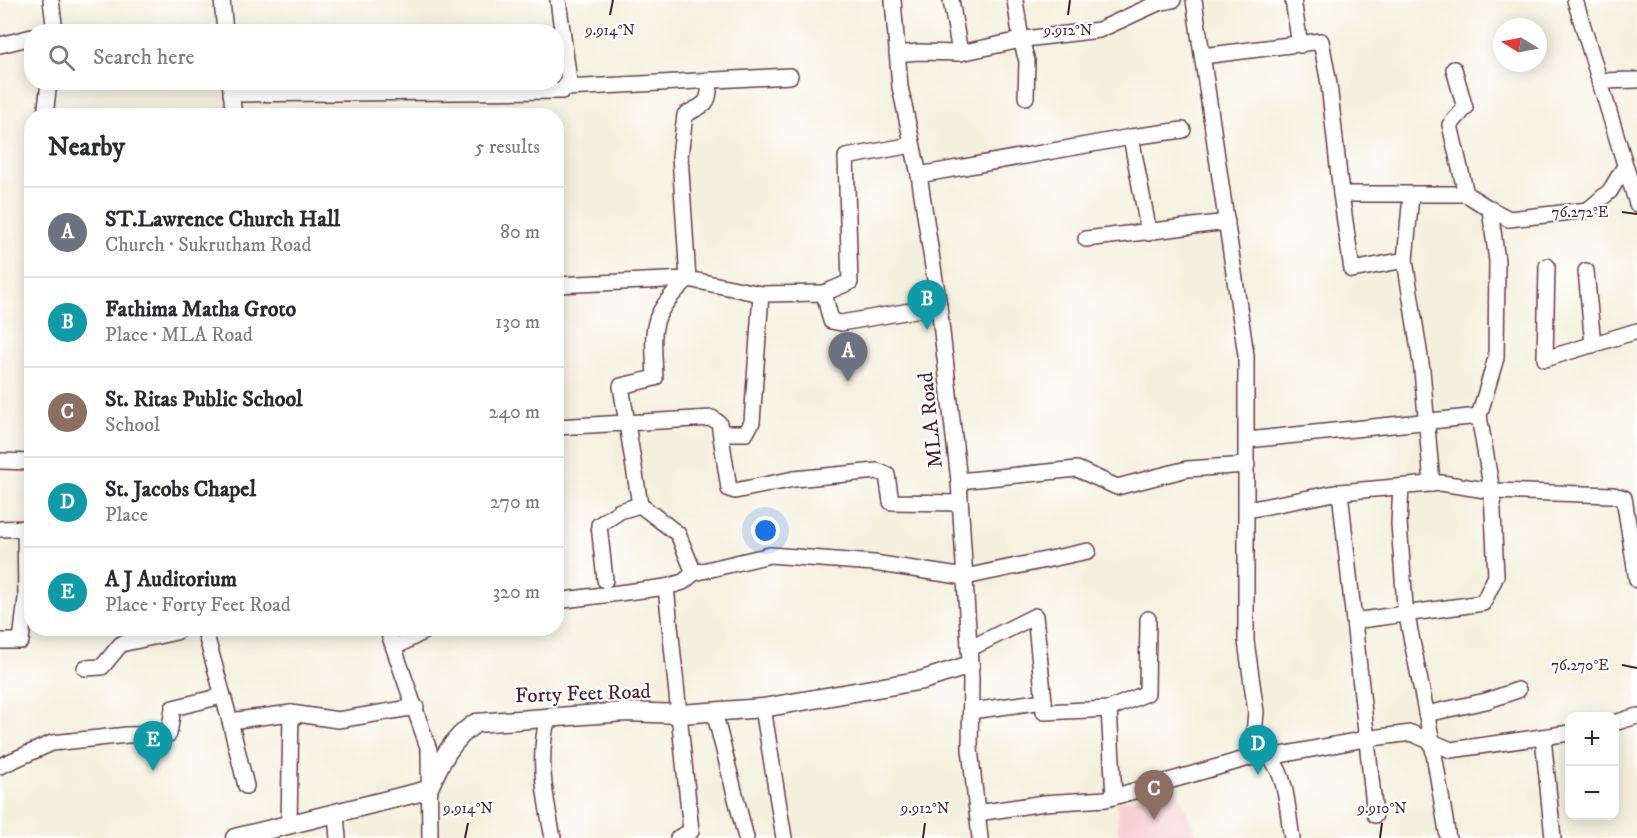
<!DOCTYPE html>
<html lang="en">
<head>
<meta charset="utf-8">
<style>
	body { margin:0; font-family:"IM FELL DW Pica",serif; background:#f2f2f3; color:#2b2b33 }
	.controls { position:absolute; right:18px; bottom:18px; display:grid; overflow:hidden; border-radius:12px; box-shadow:0 3px 15px #0003 }
	.controls button { width:54px; height:54px; display:grid; place-items:center; padding:0; border:0; border-bottom:2px solid #e1e1e2; background:#fff; color:#2b2b33; font:30px sans-serif }
	.compass { position:absolute; left:1493px; top:18px; width:54px; height:54px; border-radius:50%; background:#fff; box-shadow:0 3px 15px #0003; rotate:280deg }
	.you { position:absolute; left:766px; top:531px; width:21px; height:21px; margin:-15px; border:4px solid #fff; border-radius:50%; background:#1a73e8; box-shadow:0 0 0 9px #1a73e833 }
	.badge { display:grid; place-items:center; width:39px; height:39px; border-radius:50%; background:#0b8043; color:#fff; font-size:20px; font-weight:700 }
	.pin { position:absolute; translate:-50% -50px; filter:drop-shadow(0 2px 3px #0008) }
	.pin::after { content:''; position:absolute; top:32px; width:21px; height:18px; background:inherit; clip-path:polygon(0 0,100% 0,50% 100%) }
	.list { margin:0; padding:0; list-style:none }
	h2 { display:flex; justify-content:space-between; align-items:center; height:78px; margin:0; padding:0 24px; font-size:26px }
	h2 small { font-size:20px; font-weight:400; color:#7c7c81 }
	.list li { display:grid; grid-template-columns:39px 1fr auto; gap:18px; align-items:center; box-sizing:border-box; height:90px; padding:0 24px; border-top:2px solid #e1e1e2 }
	.list b { display:block; font-size:22px; white-space:nowrap }
	.list p { margin:0; font-size:20px; white-space:nowrap; color:#7c7c81 }
	.list em { font-size:20px; font-style:normal; color:#7c7c81 }
	.icon { flex:none; width:33px; height:33px; fill:none; stroke:currentColor; stroke-width:2; stroke-linecap:round; stroke-linejoin:round }
	.map { position:relative; flex:none; width:1637px; height:838px; overflow:hidden }
	.search { position:absolute; background:#fff; box-shadow:0 3px 15px #0003; left:24px; top:24px; width:540px; height:66px; display:flex; align-items:center; gap:15px; box-sizing:border-box; padding:0 21px; border-radius:24px; color:#7c7c81; font-size:22px }
	.panel { position:absolute; background:#fff; box-shadow:0 3px 15px #0003; left:24px; top:108px; width:540px; height:528px; border-radius:24px }
	.map>svg:first-child { display:block }
	.built { fill:#f7cfd3 }
	.lines { fill:none; stroke-linecap:round; stroke-linejoin:round }
	.minor-casing { stroke:#643e46; stroke-width:18 }
	.major-casing { stroke:#643e46; stroke-width:21 }
	.minor { stroke:#fff; stroke-width:15 }
	.major { stroke:#fff; stroke-width:18 }
	.ticks { fill:none; stroke:#4a1f2b; stroke-width:2 }
	.labels { text-anchor:middle; dominant-baseline:central; stroke-width:4.5; stroke-linejoin:round; paint-order:stroke }
	.street-label { font-size:21px; fill:#4a1f2b; stroke:#fff }
	.ticks-label { font-size:15px; text-anchor:middle; fill:#4a1f2b; stroke:#fff; stroke-width:4.5; stroke-linejoin:round; paint-order:stroke }
</style>
</head>
<body>
<div class="map">
<svg width="1637" height="838" viewBox="0 0 1637 838">
	<rect width="100%" height="100%" fill="#fff"/>
	<filter id="ink" filterUnits="userSpaceOnUse"><feTurbulence type="fractalNoise" baseFrequency=".0167" numOctaves="2"/><feDisplacementMap in="SourceGraphic" scale="12" xChannelSelector="R" yChannelSelector="G"/><feConvolveMatrix kernelMatrix="1 2 1 2 8 2 1 2 1" color-interpolation-filters="sRGB"/></filter>
	<filter id="wash" filterUnits="userSpaceOnUse"><feTurbulence type="fractalNoise" baseFrequency=".008" numOctaves="4" result="noise"/><feDisplacementMap in="SourceGraphic" scale="24" xChannelSelector="R" yChannelSelector="G"/><feGaussianBlur stdDeviation="1.35" result="paint"/><feColorMatrix in="noise" values="0 0 0 0 0 0 0 0 0 0 0 0 0 0 0 0 0 1.4 0 .05"/><feComposite in="paint" operator="in"/></filter>
	<g filter="url(#wash)">
		<rect width="100%" height="100%" fill="#f5f0de"/>
		<path class="built" d="M1178 791 1198 838H1119L1116 802Z"/>
	</g>
	<g filter="url(#ink)">
		<g class="lines">
			<g class="minor-casing">
				<g id="minor">
					<path d="M51 0 55 32"/>
					<path d="M222 0 225 32"/>
					<path d="M893 0 900 87 919 175 939 306 959 481 971 679 970 749 980 838"/>
					<path d="M951 0 960 53"/>
					<path d="M1015 0 1021 40 1027 61 1026 97"/>
					<path d="M1194 0 1246 355V641L1256 712 1252 757"/>
					<path d="M1293 0 1300 45"/>
					<path d="M1575 0 1637 204"/>
					<path d="M0 45 32 37"/>
					<path d="M897 54 918 52 960 53 1025 39 1099 30 1158 3 1173 0"/>
					<path d="M1203 56 1321 41 1329 84 1341 194H1466L1490 209 1497 261 1496 358 1479 416"/>
					<path d="M1454 69 1465 108 1450 125 1466 194"/>
					<path d="M1599 81 1637 80"/>
					<path d="M230 82 234 116"/>
					<path d="M566 88 790 76"/>
					<path d="M231 94 562 91 569 81 558 0"/>
					<path d="M45 116 49 82"/>
					<path d="M1131 137 1183 130"/>
					<path d="M919 175 1131 137 1149 233"/>
					<path d="M1341 194 1352 270 1405 260 1422 370 1432 484"/>
					<path d="M1490 209 1509 219 1588 210 1610 191 1625 166"/>
					<path d="M1086 239 1227 222"/>
					<path d="M1405 260 1411 195"/>
					<path d="M1547 266 1545 359 1637 331"/>
					<path d="M1586 271 1593 345"/>
					<path d="M556 285 688 279 761 294"/>
					<path d="M824 293 850 282 846 157 912 145"/>
					<path d="M556 427 712 418 719 423 729 489 735 491 794 479 877 471 887 475 891 502 960 503"/>
					<path d="M721 433H746L752 422 761 294 824 293 831 321 841 323 939 306"/>
					<path d="M1247 440 1479 416 1492 491 1496 576 1483 603 1354 621"/>
					<path d="M0 461 32 462"/>
					<path d="M959 481 1077 469 1117 487 1187 469 1247 465"/>
					<path d="M1401 487 1399 523 1405 606 1432 742 1448 838"/>
					<path d="M1340 492 1375 815"/>
					<path d="M1247 510 1340 492 1441 483 1492 491 1613 495 1624 498 1637 580"/>
					<path d="M0 529 32 528"/>
					<path d="M694 573 678 534 640 505 621 386 655 378C653 327 648 316 688 279L680 156 685 115C706 102 709 107 710 80"/>
					<path d="M605 580 599 525 620 511 640 505"/>
					<path d="M556 601 666 587"/>
					<path d="M204 628 230 721 291 713 289 825"/>
					<path d="M387 628 429 750 430 838"/>
					<path d="M0 641H21L26 598 25 528"/>
					<path d="M394 648 430 628"/>
					<path d="M969 649 1035 616 1044 701"/>
					<path d="M85 668 102 667 121 644 176 632V628"/>
					<path d="M763 708 784 838"/>
					<path d="M1109 709 1147 693 1148 619"/>
					<path d="M714 711 746 838"/>
					<path d="M971 711 1044 701V712L1109 709 1114 796"/>
					<path d="M291 713 338 720 416 707"/>
					<path d="M1426 714 1486 701 1518 690"/>
					<path d="M548 717C537 758 545 797 553 838"/>
					<path d="M230 721 246 786"/>
					<path d="M1614 723 1637 716"/>
					<path d="M1543 737 1553 838"/>
					<path d="M1270 757 1365 739 1411 733 1451 750 1570 733"/>
					<path d="M0 766 52 743 127 735 169 734 173 708 222 696"/>
					<path d="M978 813 1044 803 1106 799 1252 757H1270C1288 778 1287 812 1292 838"/>
					<path d="M336 815 338 838"/>
					<path d="M678 838 691 831 666 587 683 582 694 573 770 555 874 563 965 577 1088 551"/>
				</g>
			</g>
			<g class="major-casing">
				<path id="major" d="M235 838 428 790C439 764 452 738 476 723L625 712 681 714 763 708 923 680 970 665"/>
			</g>
			<use href="#minor" class="minor"/>
			<use href="#major" class="major"/>
		</g>
	</g>
	<path class="ticks" d="M610 15 613 0M1068 15 1070 0M1622 212 1637 214M1622 665 1637 668M465 838 468 823M923 838 925 823M1380 838 1382 823"/>
	<g class="labels">
		<g class="street-label">
			<text transform="translate(931 420) rotate(-96)">MLA Road</text>
			<text transform="translate(583 694) rotate(-2)">Forty Feet Road</text>
		</g>
	</g>
	<g class="ticks-label">
		<text x="610" y="35">9.914°N</text>
		<text x="1068" y="35">9.912°N</text>
		<text x="1580" y="217">76.272°E</text>
		<text x="1580" y="670">76.270°E</text>
		<text x="468" y="813">9.914°N</text>
		<text x="925" y="813">9.912°N</text>
		<text x="1382" y="813">9.910°N</text>
	</g>
</svg>
<div class="controls">
<button>+</button>
<button>−</button>
</div>
<svg class="compass" viewBox="-18 -18 36 36"><path d="M0-13l5 13h-10z" fill="#e53935"/><path d="M0 13l5-13h-10z" fill="#7c7c81"/></svg>
<div class="you"></div>
<div class="pin badge" style="left:848px;top:382px;background:#6b7280">A</div>
<div class="pin badge" style="left:927px;top:330px;background:#0f9aa8">B</div>
<div class="pin badge" style="left:1154px;top:820px;background:#8d6e63">C</div>
<div class="pin badge" style="left:1258px;top:775px;background:#0f9aa8">D</div>
<div class="pin badge" style="left:153px;top:771px;background:#0f9aa8">E</div>
<div class="search"><svg class="icon" aria-label="search" viewBox="0 0 24 24"><circle cx="10" cy="10" r="6"/><path d="M15 15l6 6"/></svg>Search here</div>
<section class="panel">
<h2>Nearby<small>5 results</small></h2>
<ul class="list">
<li><span class="badge" style="background:#6b7280">A</span><div><b>ST.Lawrence Church Hall</b><p>Church · Sukrutham Road</p></div><em>80 m</em></li>
<li><span class="badge" style="background:#0f9aa8">B</span><div><b>Fathima Matha Groto</b><p>Place · MLA Road</p></div><em>130 m</em></li>
<li><span class="badge" style="background:#8d6e63">C</span><div><b>St. Ritas Public School</b><p>School</p></div><em>240 m</em></li>
<li><span class="badge" style="background:#0f9aa8">D</span><div><b>St. Jacobs Chapel</b><p>Place</p></div><em>270 m</em></li>
<li><span class="badge" style="background:#0f9aa8">E</span><div><b>A J Auditorium</b><p>Place · Forty Feet Road</p></div><em>320 m</em></li>
</ul>
</section>
</div>
</body>
</html>
